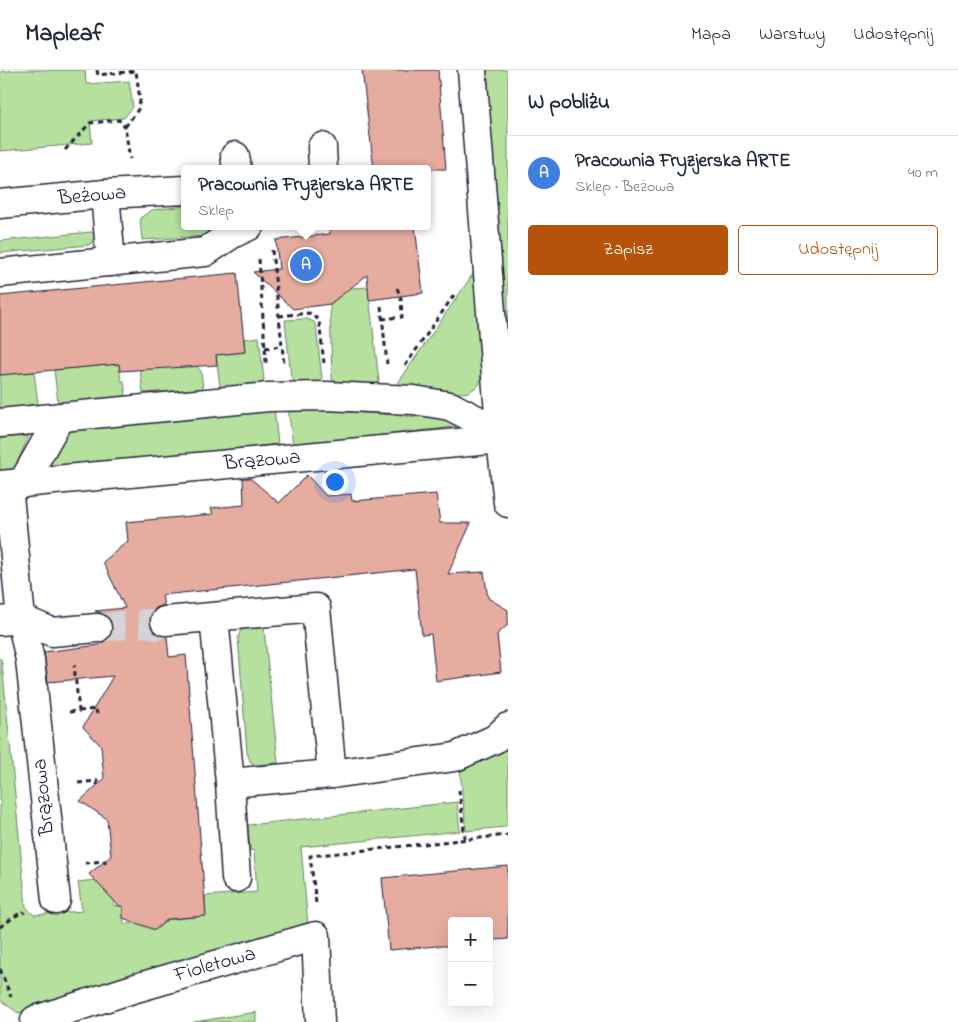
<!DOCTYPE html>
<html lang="pl">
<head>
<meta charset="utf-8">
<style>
	body { margin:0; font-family:"Indie Flower",sans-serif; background:#f6f6f7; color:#1f2937 }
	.controls { position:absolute; right:15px; bottom:15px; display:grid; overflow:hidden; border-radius:5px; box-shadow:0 5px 20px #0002 }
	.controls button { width:45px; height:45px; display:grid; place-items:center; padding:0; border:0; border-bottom:1px solid #e0e1e3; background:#fff; color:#1f2937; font:25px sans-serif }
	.you { position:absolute; left:334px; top:411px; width:18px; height:18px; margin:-12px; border:4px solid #fff; border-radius:50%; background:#1a73e8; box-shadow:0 0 0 8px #1a73e833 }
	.badge { display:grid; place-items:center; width:32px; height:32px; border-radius:50%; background:#b45309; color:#fff; font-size:16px; font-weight:700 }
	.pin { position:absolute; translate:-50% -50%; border:2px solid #fff; box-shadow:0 1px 5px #0006 }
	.popup { position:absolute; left:181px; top:95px; width:250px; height:65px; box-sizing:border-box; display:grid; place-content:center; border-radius:5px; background:#fff; filter:drop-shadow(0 1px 4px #0005); font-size:16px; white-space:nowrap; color:#747a83 }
	.popup b { font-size:19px; color:#1f2937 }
	.popup::after { content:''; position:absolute; left:50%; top:100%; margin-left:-10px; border:10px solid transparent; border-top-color:#fff }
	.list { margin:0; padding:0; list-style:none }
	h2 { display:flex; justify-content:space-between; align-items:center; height:65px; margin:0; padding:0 20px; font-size:21px }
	h2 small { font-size:16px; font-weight:400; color:#747a83 }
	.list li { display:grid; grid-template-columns:32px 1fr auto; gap:15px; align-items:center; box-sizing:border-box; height:75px; padding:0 20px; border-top:1px solid #e0e1e3 }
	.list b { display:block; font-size:19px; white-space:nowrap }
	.list p { margin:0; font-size:16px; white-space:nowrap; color:#747a83 }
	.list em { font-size:16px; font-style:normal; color:#747a83 }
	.actions { display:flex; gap:10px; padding:15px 20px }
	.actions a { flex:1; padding:11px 0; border:1px solid #b45309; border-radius:5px; text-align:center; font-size:18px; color:#b45309 }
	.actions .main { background:#b45309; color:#fff }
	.map { position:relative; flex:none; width:508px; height:952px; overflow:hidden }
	header { display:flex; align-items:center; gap:30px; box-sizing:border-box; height:70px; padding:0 25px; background:#fff; border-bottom:1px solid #e0e1e3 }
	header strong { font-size:24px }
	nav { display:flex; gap:28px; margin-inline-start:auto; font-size:18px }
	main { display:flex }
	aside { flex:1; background:#fff }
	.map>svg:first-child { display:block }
	.green { fill:#b5e09d; stroke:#6c816c }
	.building { fill:#e6aca0; stroke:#22223b }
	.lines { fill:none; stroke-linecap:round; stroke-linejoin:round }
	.minor-tunnel { stroke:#d3d3d8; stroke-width:28; stroke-dasharray:28 14; stroke-linecap:butt }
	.minor-casing { stroke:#22223b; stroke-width:31 }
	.path { stroke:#22223b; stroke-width:3; stroke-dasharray:5 4; stroke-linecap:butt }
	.minor { stroke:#fff; stroke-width:28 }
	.labels { text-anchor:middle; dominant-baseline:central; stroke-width:4; stroke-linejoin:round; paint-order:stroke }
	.street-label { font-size:21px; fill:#22223b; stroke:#fff }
</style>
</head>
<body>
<header>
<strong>Mapleaf</strong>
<nav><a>Mapa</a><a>Warstwy</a><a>Udostępnij</a></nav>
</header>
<main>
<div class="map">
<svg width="508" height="952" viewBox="0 0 508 952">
	<rect width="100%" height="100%" fill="#fff"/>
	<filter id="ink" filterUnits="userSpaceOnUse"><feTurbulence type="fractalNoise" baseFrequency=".02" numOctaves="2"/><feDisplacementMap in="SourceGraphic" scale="10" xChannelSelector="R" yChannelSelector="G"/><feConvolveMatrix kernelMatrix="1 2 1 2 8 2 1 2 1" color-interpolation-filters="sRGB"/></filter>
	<g filter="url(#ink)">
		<g class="green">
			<path d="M16 0H85L86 14 129 11 133 37 124 48 90 51 92 73 0 81V2Z"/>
			<path d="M485 0H508V283Z"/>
			<path d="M185 136V156H230L206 166 142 170 140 148 152 140Z"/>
			<path d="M91 162 94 163 96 170 89 175 0 183V171Z"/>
			<path d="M475 201 483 299 479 315 469 322 461 323 402 320 398 313Z"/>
			<path d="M368 217 379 311 375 317 338 316 332 309 330 234 339 227 338 219Z"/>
			<path d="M307 249 314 252 316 256 322 309 318 314 295 312 291 307 285 250Z"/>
			<path d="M259 267 264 310 262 313 220 317 216 285 245 282 244 269Z"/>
			<path d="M139 292 196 296 201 301 203 319 143 323Z"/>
			<path d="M119 294 121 311H124L126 326 58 333 54 300Z"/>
			<path d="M34 302 38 334 0 339V305Z"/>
			<path d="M274 338 278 374 52 399 49 392 61 369 73 357Z"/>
			<path d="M288 338 455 349 457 353 455 357 293 375Z"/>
			<path d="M29 366 12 404H0V368Z"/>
			<path d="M246 558H264L278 693 255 695 250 691 247 682 238 567 241 560Z"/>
			<path d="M0 588 2 593 26 837 34 845 82 841 78 812 95 810 112 813 114 836H123L124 854 141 852 145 856 153 859 160 856 165 850 205 846V826L257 822 254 781 250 780 248 755 457 732 460 761 301 777 308 856 18 943 0 930Z"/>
			<path d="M508 671V753L505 757 466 761 460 700H464L481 687Z"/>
			<path d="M256 942V952H194Z"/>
		</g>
		<g class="building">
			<path d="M362 0H438L446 99H374Z"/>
			<path d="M357 156H415L423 223 369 230 367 205 330 234 293 239 253 202 279 199 276 170 330 164 329 159Z"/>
			<path d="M237 203 245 282 216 285 217 295 120 301 119 294 0 305V226Z"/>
			<path d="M307 405 326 426 351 424 352 431 436 424 440 453H471L448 504 484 502 488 528 508 540V555L497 564 501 602 436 611 431 564 422 565 415 499 162 525 164 535 156 538 151 544 150 553 152 560 158 565 167 567 169 587 186 585 206 846 168 849 155 860 123 848V836H119L89 804 111 786 107 749 80 731 104 709 101 676 83 657 113 606 48 612 44 582 99 575 106 570 111 565 113 557 110 549 104 544 95 541 125 538 103 492 128 471 126 452 213 444 211 438 244 435 243 408H250L279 433Z"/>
			<path d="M508 796V869L494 870 489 874V851H452V876H437L389 880 382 808Z"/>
		</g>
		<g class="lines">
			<path class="minor-tunnel" d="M97 558 148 553 157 556 165 551"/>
			<g class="minor-casing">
				<g id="minor">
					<path d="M472 0 501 369 508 433"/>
					<path d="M322 77 323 99"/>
					<path d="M235 86 237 99"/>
					<path d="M105 124 111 192"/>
					<path d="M0 134 105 124 185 120"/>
					<path d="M0 203 205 182 232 164 249 156"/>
					<path d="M0 353 269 327 327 326 414 330 450 336 479 351 501 369"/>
					<path d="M22 414 60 347"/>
					<path d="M0 415 501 369"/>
					<path d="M8 415 21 549 30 590 56 830"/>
					<path d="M0 551 21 549 52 562 97 558"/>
					<path d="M165 551 316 538 332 704 230 713 214 547"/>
					<path d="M332 704 455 687 495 669 508 657"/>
					<path d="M230 713 236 808"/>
					<path d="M35 952V950L136 918 316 866 320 952"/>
				</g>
			</g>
			<g class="path">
				<path d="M97 0 98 5 136 1 140 30 139 38 125 57 130 89"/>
				<path d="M65 80 90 53 119 50 125 57"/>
				<path d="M272 180 284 294"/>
				<path d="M259 189 266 293"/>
				<path d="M381 236 387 294"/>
				<path d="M279 246 309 243 319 250 324 293"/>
				<path d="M382 249 402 247 401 228 397 218"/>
				<path d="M265 278 282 276"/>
				<path d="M405 296 454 225"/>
				<path d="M79 641 96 639 97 644"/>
				<path d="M69 642 79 641 74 595"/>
				<path d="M78 713 97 711V718"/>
				<path d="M459 720 465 769"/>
				<path d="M85 793 105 791V795"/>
				<path d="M316 833 310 786 508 765"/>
				<path d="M0 857 17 845 25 842"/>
				<path d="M0 899 11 927"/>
			</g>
			<use href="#minor" class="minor"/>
		</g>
	</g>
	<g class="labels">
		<g class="street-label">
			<text transform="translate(92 126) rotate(-5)">Beżowa</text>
			<text transform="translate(262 391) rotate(-5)">Brązowa</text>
			<text transform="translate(44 727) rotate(-96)">Brązowa</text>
			<text transform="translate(215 895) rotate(-16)">Fioletowa</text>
		</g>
	</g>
</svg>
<div class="controls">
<button>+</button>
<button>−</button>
</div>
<div class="you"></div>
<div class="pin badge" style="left:306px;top:195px;background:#3f7fe0">A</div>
<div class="popup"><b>Pracownia Fryzjerska ARTE</b>Sklep</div>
</div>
<aside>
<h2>W pobliżu<small></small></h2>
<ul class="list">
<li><span class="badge" style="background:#3f7fe0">A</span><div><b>Pracownia Fryzjerska ARTE</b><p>Sklep · Beżowa</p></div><em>40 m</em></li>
</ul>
<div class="actions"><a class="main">Zapisz</a><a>Udostępnij</a></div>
</aside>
</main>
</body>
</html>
